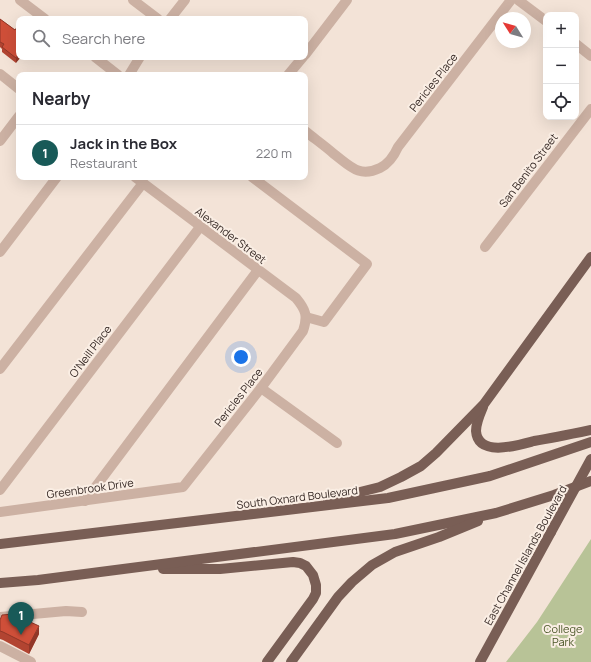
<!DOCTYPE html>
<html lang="en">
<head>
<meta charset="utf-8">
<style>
	body { margin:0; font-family:Manrope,sans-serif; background:#f7f7f7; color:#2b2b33 }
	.controls { position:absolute; right:12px; top:12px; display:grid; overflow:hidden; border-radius:8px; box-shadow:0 4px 16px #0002 }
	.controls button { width:36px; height:36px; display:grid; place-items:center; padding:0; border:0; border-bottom:1px solid #e1e1e2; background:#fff; color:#2b2b33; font:20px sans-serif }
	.compass { position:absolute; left:495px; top:12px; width:36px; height:36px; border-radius:50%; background:#fff; box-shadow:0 4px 16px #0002; rotate:307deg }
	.you { position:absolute; left:241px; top:357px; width:14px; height:14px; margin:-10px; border:3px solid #fff; border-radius:50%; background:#1a73e8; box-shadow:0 0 0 6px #1a73e833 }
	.badge { display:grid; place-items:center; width:26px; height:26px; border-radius:50%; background:#185a58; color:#fff; font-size:13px; font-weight:700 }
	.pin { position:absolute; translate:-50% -33px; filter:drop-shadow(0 1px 2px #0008) }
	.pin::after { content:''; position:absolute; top:21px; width:14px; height:12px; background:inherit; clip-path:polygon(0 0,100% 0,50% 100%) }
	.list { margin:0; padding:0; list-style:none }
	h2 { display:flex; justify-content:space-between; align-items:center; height:52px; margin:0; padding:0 16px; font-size:17px }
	h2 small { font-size:13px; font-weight:400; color:#7c7c81 }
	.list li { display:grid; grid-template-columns:26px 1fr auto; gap:12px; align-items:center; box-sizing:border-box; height:56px; padding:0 16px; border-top:1px solid #e1e1e2 }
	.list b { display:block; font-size:15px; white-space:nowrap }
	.list p { margin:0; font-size:13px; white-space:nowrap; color:#7c7c81 }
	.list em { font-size:13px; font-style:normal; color:#7c7c81 }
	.icon { flex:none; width:22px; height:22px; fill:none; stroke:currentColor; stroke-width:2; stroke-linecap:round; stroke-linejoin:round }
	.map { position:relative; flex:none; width:591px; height:662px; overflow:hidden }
	.search { position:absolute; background:#fff; box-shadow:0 4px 16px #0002; left:16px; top:16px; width:292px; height:44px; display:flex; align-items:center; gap:10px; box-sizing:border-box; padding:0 14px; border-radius:8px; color:#7c7c81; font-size:15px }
	.panel { position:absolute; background:#fff; box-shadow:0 4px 16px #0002; left:16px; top:72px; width:292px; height:108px; border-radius:8px }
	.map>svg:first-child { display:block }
	.green { fill:#b8c397 }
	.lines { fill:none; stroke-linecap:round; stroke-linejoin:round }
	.minor { stroke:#ccb1a3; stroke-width:10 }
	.major { stroke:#795e55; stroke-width:10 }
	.major-bridge { stroke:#795e55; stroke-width:10 }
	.wall { fill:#b24431 }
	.shaded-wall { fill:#913728 }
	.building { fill:#cf4f39; stroke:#913728 }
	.labels { text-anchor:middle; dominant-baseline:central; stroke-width:4; stroke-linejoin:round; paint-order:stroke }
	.street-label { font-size:11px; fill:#362925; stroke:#faeee4 }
	.park-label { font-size:11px; fill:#495627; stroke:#faeee4 }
</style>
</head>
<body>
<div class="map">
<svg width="591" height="662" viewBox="0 0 591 662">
	<rect width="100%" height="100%" fill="#f3e3d7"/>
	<path class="green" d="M591 539V662H506L537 622Z"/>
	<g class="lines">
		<g class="minor">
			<path d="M20 0 45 19"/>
			<path d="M133 0 158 19"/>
			<path d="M518 0 546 21"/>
			<path d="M170 19 185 0"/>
			<path d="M576 44 591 56"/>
			<path d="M305 55 347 0"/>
			<path d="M95 57 118 75"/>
			<path d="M0 74 19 89"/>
			<path d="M129 75 140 57"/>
			<path d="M288 75 303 57"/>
			<path d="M305 131C315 139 325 146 334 154 350 166 359 178 380 168 388 164 394 156 398 147L511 0"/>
			<path d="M0 141 19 116"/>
			<path d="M252 177 367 264 324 322 306 317"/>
			<path d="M485 247 591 109"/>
			<path d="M0 252 57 177"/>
			<path d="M0 369 143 183"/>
			<path d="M261 388 337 443"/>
			<path d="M0 490 200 227"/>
			<path d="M85 501 258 270"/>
			<path d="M0 512 183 487 261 388 303 331C308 316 306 310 296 298L135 177"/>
			<path d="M0 617 66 611 82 612"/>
			<path d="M0 646 31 662"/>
		</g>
		<g class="major">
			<path d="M483 407C480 414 476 423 476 431 478 458 519 445 534 441 553 438 572 434 591 430"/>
			<path d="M328 500 380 487 401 477 421 466 436 453 484 404 591 257"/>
			<path d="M0 544 388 498 490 476 591 442"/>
			<path d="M163 569H220L293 562 300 563 306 566 313 575 316 585V593L313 599 267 662"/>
			<path d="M0 583 38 580 395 534 496 513 554 495 591 481"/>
			<path d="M291 662 338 597 352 582 372 565 395 552 439 537 478 521"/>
			<path d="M480 662 551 532"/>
		</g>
		<path class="major-bridge" d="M551 532 591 459"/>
	</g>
	<g class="wall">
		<path d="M0 19 15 30 18 26 16 63 2 52V49L0 47Z"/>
		<path d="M0 620 39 634 29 654 3 640 0 639Z"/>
	</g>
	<g class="shaded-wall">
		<path d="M19 53V57H21L16 63V58Z"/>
		<path d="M39 626V634L29 654V645Z"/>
	</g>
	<g class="building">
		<path d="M29 17 32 19H27Z"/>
		<path d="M0 19 15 30 18 26 19 27V53L16 58 2 47 4 44 0 42Z"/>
		<path d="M13 614 39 626 29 645 3 632 0 631V620L2 615Z"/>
	</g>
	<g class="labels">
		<g class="street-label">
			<text transform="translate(433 82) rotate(-52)">Pericles Place</text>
			<text transform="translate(528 170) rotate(-53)">San Benito Street</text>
			<text transform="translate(231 235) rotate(37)">Alexander Street</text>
			<text transform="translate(90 351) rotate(-53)">O'Neill Place</text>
			<text transform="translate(238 397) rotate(-52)">Pericles Place</text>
			<text transform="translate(90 488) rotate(-8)">Greenbrook Drive</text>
			<text transform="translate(297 497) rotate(-7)">South Oxnard Boulevard</text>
			<text transform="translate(525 555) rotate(-61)">East Channel Islands Boulevard</text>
		</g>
		<g class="park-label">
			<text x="563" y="628">College<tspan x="563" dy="13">Park</tspan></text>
		</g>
	</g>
</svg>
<div class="controls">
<button>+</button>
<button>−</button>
<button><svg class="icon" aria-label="locate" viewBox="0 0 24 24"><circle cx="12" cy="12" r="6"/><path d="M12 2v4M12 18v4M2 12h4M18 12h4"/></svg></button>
</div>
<svg class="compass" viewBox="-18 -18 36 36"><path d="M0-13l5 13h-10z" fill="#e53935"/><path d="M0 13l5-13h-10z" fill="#7c7c81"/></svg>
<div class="you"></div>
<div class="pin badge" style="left:21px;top:635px">1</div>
<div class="search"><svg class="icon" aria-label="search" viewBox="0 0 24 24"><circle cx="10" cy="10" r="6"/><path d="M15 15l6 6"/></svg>Search here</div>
<section class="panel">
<h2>Nearby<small></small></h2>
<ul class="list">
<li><span class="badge">1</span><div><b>Jack in the Box</b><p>Restaurant</p></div><em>220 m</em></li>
</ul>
</section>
</div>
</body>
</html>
